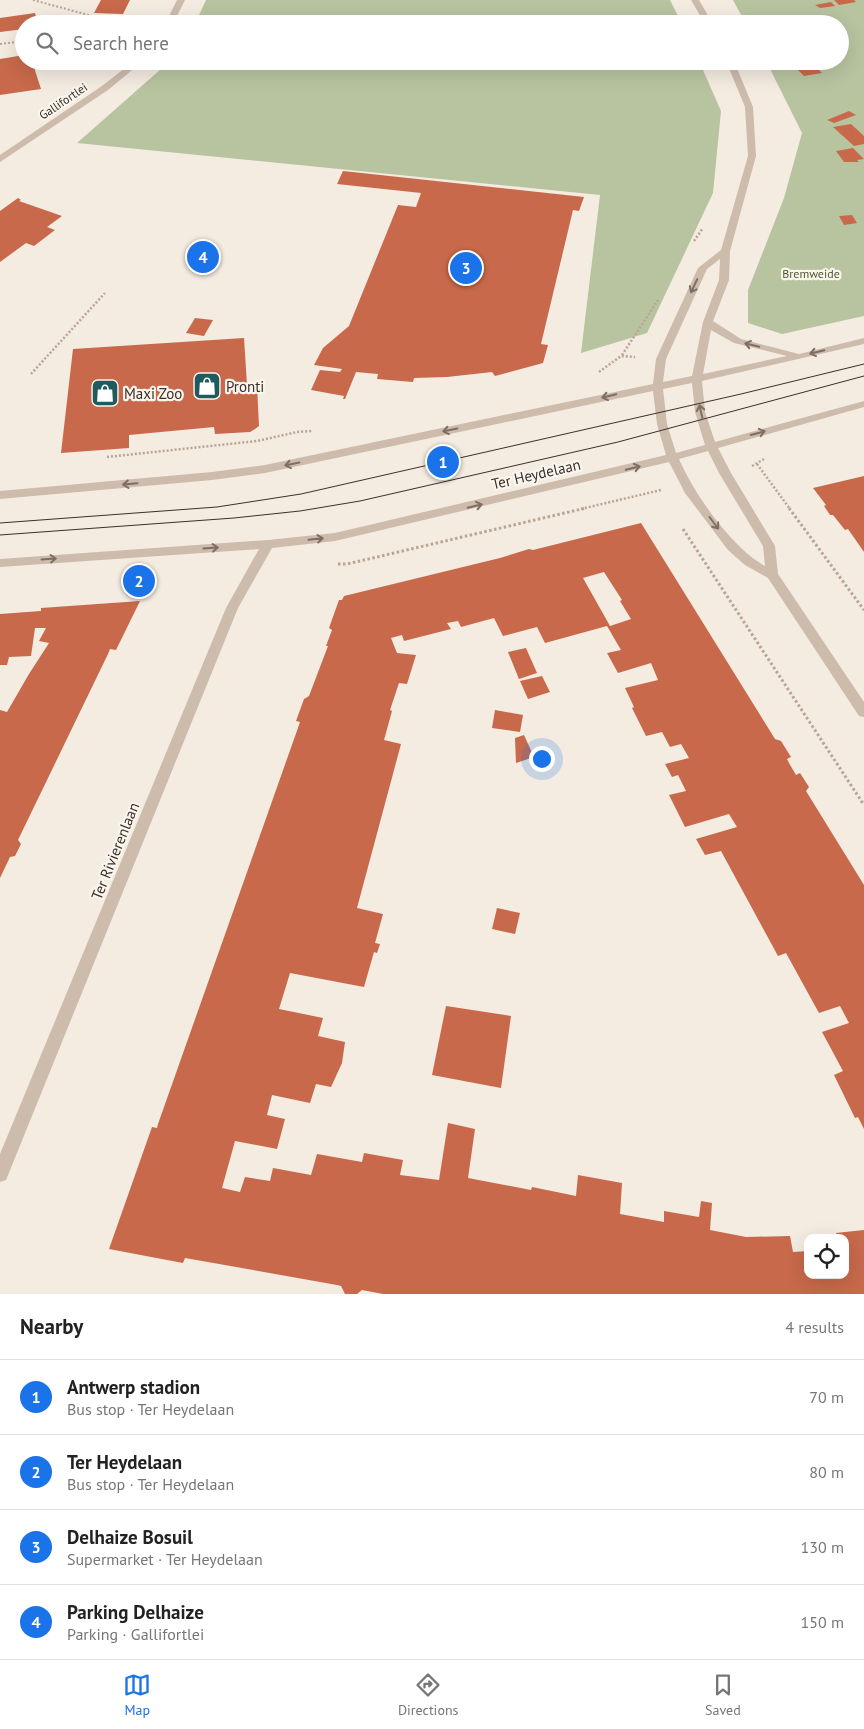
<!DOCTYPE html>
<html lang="en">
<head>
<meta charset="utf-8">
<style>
	body { margin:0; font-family:"PT Sans",sans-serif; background:#f6f6f6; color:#222 }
	.controls { position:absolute; right:15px; bottom:15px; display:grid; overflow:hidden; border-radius:10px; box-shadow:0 5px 20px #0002 }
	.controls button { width:45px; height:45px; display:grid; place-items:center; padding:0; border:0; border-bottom:1px solid #e0e0e0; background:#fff; color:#222; font:25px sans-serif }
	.you { position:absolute; left:541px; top:758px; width:18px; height:18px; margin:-12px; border:4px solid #fff; border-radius:50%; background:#1a73e8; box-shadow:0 0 0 8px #1a73e833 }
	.badge { display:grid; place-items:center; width:32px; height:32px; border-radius:50%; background:#1a73e8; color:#fff; font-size:16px; font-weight:700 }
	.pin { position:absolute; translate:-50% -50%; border:2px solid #fff; box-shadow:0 1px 5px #0006 }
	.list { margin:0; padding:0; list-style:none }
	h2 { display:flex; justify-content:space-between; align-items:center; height:65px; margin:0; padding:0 20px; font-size:21px }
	h2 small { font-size:16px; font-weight:400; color:#767676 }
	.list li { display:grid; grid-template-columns:32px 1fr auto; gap:15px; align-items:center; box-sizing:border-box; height:75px; padding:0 20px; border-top:1px solid #e0e0e0 }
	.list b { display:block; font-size:19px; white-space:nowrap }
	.list p { margin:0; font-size:16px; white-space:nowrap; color:#767676 }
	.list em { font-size:16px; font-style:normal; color:#767676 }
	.icon { flex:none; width:28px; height:28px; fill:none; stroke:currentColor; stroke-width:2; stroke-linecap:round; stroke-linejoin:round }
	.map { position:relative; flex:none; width:864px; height:1294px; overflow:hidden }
	.search { position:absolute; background:#fff; box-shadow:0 5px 20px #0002; left:15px; right:15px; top:15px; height:55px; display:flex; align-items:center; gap:12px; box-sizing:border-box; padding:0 18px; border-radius:28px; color:#767676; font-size:19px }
	.sheet { height:365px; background:#fff }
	nav { display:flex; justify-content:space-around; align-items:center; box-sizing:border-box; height:70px; border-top:1px solid #e0e0e0; background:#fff; font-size:14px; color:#767676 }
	nav a { display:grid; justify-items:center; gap:2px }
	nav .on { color:#1a73e8 }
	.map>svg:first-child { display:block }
	.green { fill:#b8c4a0 }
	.building { fill:#c8694b; fill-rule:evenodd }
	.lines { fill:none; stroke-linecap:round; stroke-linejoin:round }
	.path-far2 { stroke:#b9a596; stroke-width:2; stroke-dasharray:2 2; stroke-linecap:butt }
	.path-far1 { stroke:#b9a596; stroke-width:2.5; stroke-dasharray:2 2; stroke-linecap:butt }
	.path { stroke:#b9a596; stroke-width:3; stroke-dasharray:2.5 2.5; stroke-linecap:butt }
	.minor { fill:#cdbbac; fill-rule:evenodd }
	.tram { stroke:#3b302b; stroke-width:1 }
	.oneway { stroke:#7d6f65 }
	.labels { text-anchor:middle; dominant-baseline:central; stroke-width:4.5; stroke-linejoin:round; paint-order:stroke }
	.far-street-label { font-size:12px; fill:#3b302b; stroke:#fbf5ee }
	.far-park-label { font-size:12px; fill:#4a5a2e; stroke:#fbf5ee }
	.poi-label { font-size:15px; fill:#3b302b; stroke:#fbf5ee; text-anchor:start }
	.street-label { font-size:15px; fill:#3b302b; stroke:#fbf5ee }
</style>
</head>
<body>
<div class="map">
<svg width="864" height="1294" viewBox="0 0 864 1294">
	<rect width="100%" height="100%" fill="#f4ebe1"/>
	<g class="green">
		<path d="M206 0H670L682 24H195Z"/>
		<path d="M733 0H864V316L782 334 748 323V290L784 198 802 133 766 61H840V24H746Z"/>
		<path d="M170 61H699L721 111 713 193 647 333 581 353 600 195 77 143Z"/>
	</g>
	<g class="building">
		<path d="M101 0H130L123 14 94 13Z"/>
		<path d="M834 0H854L856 2 839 5Z"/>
		<path d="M831 2 835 6 820 8 815 5Z"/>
		<path d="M35 13 38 24H24V29L0 32V18Z"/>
		<path d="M24 55V61H32L41 89 0 95V59Z"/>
		<path d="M812 63 822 73 804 76 794 66Z"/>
		<path d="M849 111 856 115 834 123 827 120Z"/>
		<path d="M851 124 864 136V144L854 146 833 127Z"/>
		<path d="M853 148 864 159 857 160 859 162H844L836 151Z"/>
		<path d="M343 171 584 197 579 211 573 210 541 344 548 345 543 363 495 376 492 372 447 377 414 378 413 382 377 379 378 374 356 372 345 399H343L344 396 311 390 320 370 340 372 342 369 314 365 323 348 349 326 398 205 416 207 421 193 337 184Z"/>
		<path d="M18 198 21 200 19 201 62 216 47 227 55 230 34 246 26 243 0 262V211Z"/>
		<path d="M852 215 857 223 844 225 839 216Z"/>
		<path d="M195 318 213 320 204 336 186 333Z"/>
		<path d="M244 338 247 385H257L259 426 255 429 250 432 215 434 214 427 129 435V448L61 453 73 349Z"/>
		<path d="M864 476V552L848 529 845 530 833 515H830L824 506 826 505 813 488Z"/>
		<path d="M641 523 775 739 781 741 791 757 787 759 789 763 796 775 800 773 809 787 806 791 864 885V1129L858 1117 855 1118 834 1075 843 1071 822 1032 849 1023 840 1006 819 1013 786 953 778 956 721 851 705 855 696 839 737 827 729 814 685 827 669 795 686 791 678 775 672 777 665 764 689 758 681 744 670 747 662 732 646 736 632 708 634 707 625 688 658 680 651 663 618 673 607 653 621 650 607 626 545 643 537 627 503 636 494 618 461 627 458 621 447 623 451 629 404 641 402 635 391 638 397 653 416 655 407 684 399 683 390 710 392 711 384 740 401 744 357 908 383 914 375 943 380 944 377 953 374 952 364 987 290 973 279 1009 323 1018 318 1036 345 1042 342 1063 331 1087 316 1084 310 1103 272 1095 267 1115 285 1119 277 1149 235 1141 222 1188 240 1192 245 1177 270 1181 273 1168 311 1175 317 1154 362 1162 364 1153 403 1160 400 1175 439 1180 448 1123 475 1129 468 1178 531 1190 532 1187 576 1196 578 1175 622 1183 620 1214 664 1222V1211L699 1217 701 1201 712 1203 710 1230 746 1237 790 1236 793 1252 808 1251V1275H845V1238H837L836 1233 864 1230V1294H383L362 1290 357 1294H345L341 1286 337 1285 185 1258 183 1263 109 1249 152 1127 157 1128 158 1124 299 725 300 722 296 721 304 699 309 696 328 646H326L332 630 329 628 339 600H342L344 596 500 558 529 549 533 550ZM604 572 622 600 620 601 631 619 610 626 583 578Z"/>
		<path d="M140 601 116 650 110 649 108 654 18 840 21 844 15 856 10 857 0 878V710L7 712 29 674 49 643 39 641 46 628H35L31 656 9 657 7 665H0V614L41 611V608Z"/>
		<path d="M526 648 537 673 519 679 508 652Z"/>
		<path d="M542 676 550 692 528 699 520 681Z"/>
		<path d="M495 710 523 715 520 732 492 728Z"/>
		<path d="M524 735 534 757 516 763 515 738Z"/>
		<path d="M497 908 520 913 515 934 492 929Z"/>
		<path d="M446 1006 511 1016 501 1088 432 1075Z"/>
	</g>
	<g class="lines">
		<g class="path-far2">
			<path d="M33 0 122 24"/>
			<path d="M0 44 24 41"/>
		</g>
		<g class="path-far1">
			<path d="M694 241 703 228"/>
			<path d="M622 355 658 300"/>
			<path d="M599 372 621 356 635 357"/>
			<path d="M31 374 105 293"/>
			<path d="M107 457 257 441 297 432 312 431"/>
			<path d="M757 464 790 509"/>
			<path d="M752 466 764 459"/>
			<path d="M581 509 661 490"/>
		</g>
		<g class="path">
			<path d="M789 508 864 610"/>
			<path d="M683 529 864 805"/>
			<path d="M338 564H347L586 508"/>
		</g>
		<g class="minor">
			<path d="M177 0H185L173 24H165Z"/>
			<path d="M691 0H699L713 24H705Z"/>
			<path d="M134 61H143L108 90 0 162V155L102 86Z"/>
			<path d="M726 61H734L753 107 756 156 730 251 729 280 713 321 741 339 799 354 864 338V344L702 381 705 412 715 442 864 401V407L718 448 731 473 775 546 778 574 864 702V717L859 716 768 578 745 565 728 550 685 493 669 462 335 541 272 548 238 608 6 1180 0 1182V1154L226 608 259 549 0 567V559L268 540 335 533 666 455 657 424 653 391 265 473 212 480 0 499V491L212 472 265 465 653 384 656 359 698 268 721 250 748 156 745 107ZM720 259 719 280 703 322 692 376 663 382 666 359 707 269ZM711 330 734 343 787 356 703 374ZM692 383 695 412 705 445 676 453 667 424 663 389ZM708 451 719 473 763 546 765 566C732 548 694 494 679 459Z"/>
		</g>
		<g class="tram">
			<path d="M0 523 217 507 301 494 741 394 864 364"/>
			<path d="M0 535 234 518 300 511 360 501 618 442 864 376"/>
		</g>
	</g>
	<defs><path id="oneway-shaft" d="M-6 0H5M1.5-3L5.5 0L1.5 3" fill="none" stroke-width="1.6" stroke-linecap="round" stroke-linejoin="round" transform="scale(1.25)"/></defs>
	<g class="oneway">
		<use href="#oneway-shaft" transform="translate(694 286) rotate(115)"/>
		<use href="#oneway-shaft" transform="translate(752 345) rotate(-167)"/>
		<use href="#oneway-shaft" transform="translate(817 352) rotate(167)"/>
		<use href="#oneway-shaft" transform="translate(609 396) rotate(167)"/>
		<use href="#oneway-shaft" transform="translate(701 412) rotate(-103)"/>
		<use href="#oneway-shaft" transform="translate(450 430) rotate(168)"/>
		<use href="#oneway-shaft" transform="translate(758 433) rotate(-15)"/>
		<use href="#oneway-shaft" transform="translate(292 464) rotate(168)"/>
		<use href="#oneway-shaft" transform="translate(633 468) rotate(-14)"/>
		<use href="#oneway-shaft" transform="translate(130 484) rotate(175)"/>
		<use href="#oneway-shaft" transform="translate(475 506) rotate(-13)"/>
		<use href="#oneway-shaft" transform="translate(714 523) rotate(53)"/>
		<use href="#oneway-shaft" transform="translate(316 539) rotate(-6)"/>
		<use href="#oneway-shaft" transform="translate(211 548) rotate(-4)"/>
		<use href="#oneway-shaft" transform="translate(49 559) rotate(-4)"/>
	</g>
	<defs>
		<g id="shop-square" transform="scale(1.4375)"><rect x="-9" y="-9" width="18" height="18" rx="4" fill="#1f5a5e" stroke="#fbf5ee"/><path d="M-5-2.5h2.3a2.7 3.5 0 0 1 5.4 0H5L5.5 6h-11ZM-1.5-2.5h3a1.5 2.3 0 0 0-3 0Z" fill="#fff"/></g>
	</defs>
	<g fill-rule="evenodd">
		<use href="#shop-square" x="207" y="386"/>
		<use href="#shop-square" x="105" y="393"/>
	</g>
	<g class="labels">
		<g class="far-street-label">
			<text transform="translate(63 101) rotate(-34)">Gallifortlei</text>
		</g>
		<g class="far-park-label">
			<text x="811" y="273">Bremweide</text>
		</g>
		<g class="poi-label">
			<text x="226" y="386">Pronti</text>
			<text x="124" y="393">Maxi Zoo</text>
		</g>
		<g class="street-label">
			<text transform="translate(536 474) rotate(-13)">Ter Heydelaan</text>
			<text transform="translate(115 851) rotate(-68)">Ter Rivierenlaan</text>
		</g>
	</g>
</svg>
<div class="controls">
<button><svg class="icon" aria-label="locate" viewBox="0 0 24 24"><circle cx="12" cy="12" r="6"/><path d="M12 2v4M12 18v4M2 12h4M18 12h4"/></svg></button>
</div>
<div class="you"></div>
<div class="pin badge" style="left:443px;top:462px">1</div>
<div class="pin badge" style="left:139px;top:581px">2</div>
<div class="pin badge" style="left:466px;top:268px">3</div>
<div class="pin badge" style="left:203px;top:257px">4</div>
<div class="search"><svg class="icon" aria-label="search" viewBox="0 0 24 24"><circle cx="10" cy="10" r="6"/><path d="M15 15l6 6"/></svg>Search here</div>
</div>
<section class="sheet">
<h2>Nearby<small>4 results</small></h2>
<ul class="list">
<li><span class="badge">1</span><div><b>Antwerp stadion</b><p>Bus stop · Ter Heydelaan</p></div><em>70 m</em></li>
<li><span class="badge">2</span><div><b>Ter Heydelaan</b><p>Bus stop · Ter Heydelaan</p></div><em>80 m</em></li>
<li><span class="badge">3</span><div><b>Delhaize Bosuil</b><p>Supermarket · Ter Heydelaan</p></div><em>130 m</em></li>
<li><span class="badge">4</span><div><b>Parking Delhaize</b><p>Parking · Gallifortlei</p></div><em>150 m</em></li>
</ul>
</section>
<nav>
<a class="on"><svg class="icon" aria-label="map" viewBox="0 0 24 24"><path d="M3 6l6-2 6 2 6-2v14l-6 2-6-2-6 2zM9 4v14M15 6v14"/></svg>Map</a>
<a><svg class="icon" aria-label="directions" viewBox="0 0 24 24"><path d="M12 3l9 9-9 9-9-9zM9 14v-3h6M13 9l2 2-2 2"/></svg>Directions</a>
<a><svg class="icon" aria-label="saved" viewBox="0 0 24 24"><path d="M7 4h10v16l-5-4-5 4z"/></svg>Saved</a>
</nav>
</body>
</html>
